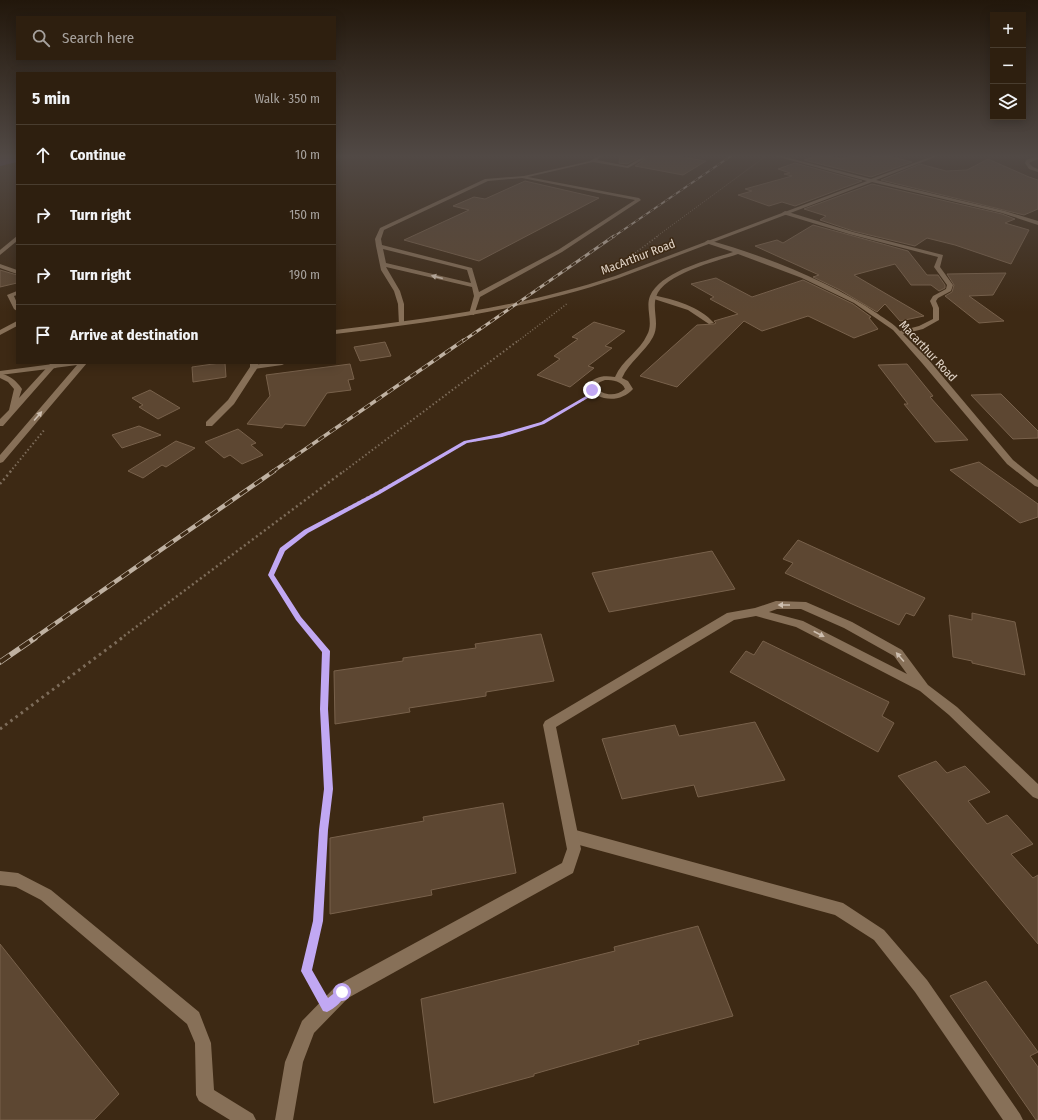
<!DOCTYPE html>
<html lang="en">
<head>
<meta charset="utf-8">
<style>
	body { margin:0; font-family:"Fira Sans Condensed",sans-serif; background:#3a2c1d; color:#f1f3f6 }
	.controls { position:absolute; right:12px; top:12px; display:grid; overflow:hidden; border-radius:0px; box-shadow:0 2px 10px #0003 }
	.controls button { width:36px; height:36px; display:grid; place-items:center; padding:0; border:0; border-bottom:1px solid #493d2f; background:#2e1f0f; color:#f1f3f6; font:20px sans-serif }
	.stop { position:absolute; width:12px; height:12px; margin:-9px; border:3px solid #c1a8f3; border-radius:50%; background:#fff }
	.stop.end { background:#c1a8f3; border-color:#fff; box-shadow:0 1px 4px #0008 }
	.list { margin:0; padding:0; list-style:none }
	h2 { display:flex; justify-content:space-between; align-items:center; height:52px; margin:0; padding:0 16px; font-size:17px }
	h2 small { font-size:13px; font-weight:400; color:#a7a29e }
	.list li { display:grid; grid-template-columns:26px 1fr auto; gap:12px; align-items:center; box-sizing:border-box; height:60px; padding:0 16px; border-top:1px solid #493d2f }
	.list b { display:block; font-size:15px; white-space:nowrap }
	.list em { font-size:13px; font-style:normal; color:#a7a29e }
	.icon { flex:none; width:22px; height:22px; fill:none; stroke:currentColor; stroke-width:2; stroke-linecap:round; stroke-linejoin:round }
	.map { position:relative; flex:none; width:1038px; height:1120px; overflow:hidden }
	.search { position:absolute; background:#2e1f0f; box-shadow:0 2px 10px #0003; left:16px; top:16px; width:320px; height:44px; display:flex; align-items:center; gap:10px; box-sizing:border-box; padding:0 14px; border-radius:0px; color:#a7a29e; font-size:15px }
	.panel { position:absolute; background:#2e1f0f; box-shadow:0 2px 10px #0003; left:16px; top:72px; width:320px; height:292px; border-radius:0px }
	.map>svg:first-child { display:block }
	.green { fill:#513c75 }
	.building { fill:#5d4732; stroke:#78614b }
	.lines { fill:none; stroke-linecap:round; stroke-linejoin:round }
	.path-far5 { stroke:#7d6c5a; stroke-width:1; stroke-dasharray:1 1.5; stroke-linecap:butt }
	.path-far4 { stroke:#7d6c5a; stroke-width:1.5; stroke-dasharray:1 2; stroke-linecap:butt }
	.path-far3 { stroke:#7d6c5a; stroke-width:2; stroke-dasharray:1.5 2.5; stroke-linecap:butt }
	.path-far2 { stroke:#7d6c5a; stroke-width:2.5; stroke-dasharray:2 3; stroke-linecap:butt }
	.path-far1 { stroke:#7d6c5a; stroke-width:3; stroke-dasharray:2.5 4; stroke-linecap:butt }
	.path { stroke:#7d6c5a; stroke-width:4; stroke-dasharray:3 5; stroke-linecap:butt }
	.lane { fill:#877058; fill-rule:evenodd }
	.street { fill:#877058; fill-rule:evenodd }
	.secondary { fill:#877058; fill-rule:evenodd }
	.rail-far4-casing { stroke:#bfb1a2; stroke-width:2 }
	.rail-far3-casing { stroke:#bfb1a2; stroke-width:3 }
	.rail-far2-casing { stroke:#bfb1a2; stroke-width:3.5 }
	.rail-far1-casing { stroke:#bfb1a2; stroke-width:4.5 }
	.rail-casing { stroke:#bfb1a2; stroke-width:5.5 }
	.rail-far4 { stroke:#3d2914; stroke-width:1.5; stroke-dasharray:4.5; stroke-linecap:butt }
	.rail-far3 { stroke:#3d2914; stroke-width:2; stroke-dasharray:5.5; stroke-linecap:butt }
	.rail-far2 { stroke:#3d2914; stroke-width:2.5; stroke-dasharray:7; stroke-linecap:butt }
	.rail-far1 { stroke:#3d2914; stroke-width:3; stroke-dasharray:9; stroke-linecap:butt }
	.rail { stroke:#3d2914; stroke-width:4; stroke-dasharray:12; stroke-linecap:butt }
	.oneway { fill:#cebfb0 }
	.route { fill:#c1a8f3 }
	.labels { text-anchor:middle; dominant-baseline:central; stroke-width:3; stroke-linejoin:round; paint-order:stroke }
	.far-street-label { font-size:12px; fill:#e0d3c6; stroke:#3d2914 }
</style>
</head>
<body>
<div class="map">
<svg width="1038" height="1120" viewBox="0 0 1038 1120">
	<rect width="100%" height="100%" fill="#3d2914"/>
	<path class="green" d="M0 156H17V162L0 166Z"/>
	<g class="building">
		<path d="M620 156H642L627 164 619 163Z"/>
		<path d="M650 156H675L706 161 683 175 635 166Z"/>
		<path d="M818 156H828L841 159 854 156 869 158 876 156H888L912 162 871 177 804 160Z"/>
		<path d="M988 159 1029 177 1038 180V209L1024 215 881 180 920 164 946 171 967 170Z"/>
		<path d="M795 163 862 181 795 206 782 202 769 206 738 195 752 191 745 189 792 176 784 174 790 173 778 169Z"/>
		<path d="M525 181 599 198 479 261 404 240 469 210 453 206 474 197 485 199Z"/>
		<path d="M872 184 1002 214 1015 219 1005 223 1029 230 1011 264 955 245 927 238 915 246 853 231 820 220 826 216 804 209Z"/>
		<path d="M813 225 908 251 927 275H938L945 285V288L939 291 931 285H911L895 264 854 275 924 316 900 321 885 304 877 312 840 290 813 277 819 275 755 246 777 240 783 243Z"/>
		<path d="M0 270 17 275V283L0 287Z"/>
		<path d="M1006 273 993 295 969 296 1004 321 979 323 945 296 952 292 954 285 947 274Z"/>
		<path d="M716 278 752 297 803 280 853 304 871 317 869 318 878 329 854 338 808 316 762 331 744 321 677 387 640 376 697 325 714 324 716 323 714 321 738 314 710 299 714 297 691 284Z"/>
		<path d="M594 322 625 331 605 346 612 348 588 366 594 368 570 387 537 375 560 359 554 356 578 339 572 337Z"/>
		<path d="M385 342 391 356 360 361 354 347Z"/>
		<path d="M220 363H225L226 377 193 382 192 367Z"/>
		<path d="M350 364 354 379 348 380 351 390 327 393 305 426 285 424 282 428 247 424 270 396 266 375Z"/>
		<path d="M907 364 933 396 930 397 968 440 935 442 904 404H908L878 365Z"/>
		<path d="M150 390 180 408 158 419 139 407 143 405 132 398Z"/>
		<path d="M1001 394 1038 431V438L1013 439 971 395Z"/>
		<path d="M139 426 161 435 122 448 112 435Z"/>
		<path d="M238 429 256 443 251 445 263 455 242 464 230 455 224 458 205 442Z"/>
		<path d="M176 441 195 448 166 467 162 465 143 478 128 471Z"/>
		<path d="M979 462 1038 504V517L1020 523 950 470Z"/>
		<path d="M798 540 925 598 914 616 906 613 899 625 852 604 785 573 793 563 783 559Z"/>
		<path d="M712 551 735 589 609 612 592 573Z"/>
		<path d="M972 613 1015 622 1025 675 972 663V661L953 657 949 615 972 620Z"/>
		<path d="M541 634 554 681 486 692V696L409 708 410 712 335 724 334 671 403 661V658L476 648 475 644Z"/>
		<path d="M763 641 889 702 882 716 894 723 878 752 730 672 746 651 754 655Z"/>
		<path d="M755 722 785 780 698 797 694 785 622 799 602 739 675 725 679 736Z"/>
		<path d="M936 761 947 773 965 766 990 792 968 801 987 824 1007 815 1033 844 1011 854 1033 878 1038 875V944L898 776Z"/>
		<path d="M503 803 516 873 431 890 432 895 330 914V838L424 821 423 817Z"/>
		<path d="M698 926 733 1016 638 1041 639 1044 534 1074V1076L434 1103 421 999 615 951 614 947Z"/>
		<path d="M0 944 119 1094 94 1120H0Z"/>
		<path d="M986 981 1038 1052 1030 1056 1038 1067V1120H1036L950 996Z"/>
	</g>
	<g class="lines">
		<path class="path-far5" d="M656 237 766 156"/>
		<g class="path-far4">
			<path d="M623 262 658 236"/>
			<path d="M518 341 568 303"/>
		</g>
		<g class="path-far3">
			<path d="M10 472 45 429"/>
			<path d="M343 472 519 340"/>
			<path d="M415 472 466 442 500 436 542 423 586 398"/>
		</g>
		<g class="path-far2">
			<path d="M0 484 11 471"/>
			<path d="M120 639 344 471"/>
			<path d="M316 639 299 619 271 575 282 550 306 531 416 471"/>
		</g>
		<g class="path-far1">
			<path d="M315 638 326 651 324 709 328 789 322 851"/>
			<path d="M0 729 122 638"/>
		</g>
		<path class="path" d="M319 993 306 971 318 921 322 850"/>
		<g class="lane">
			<path d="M599 156H603L597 160 627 166 644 156H649L628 168 593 162 528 177 639 198 641 200 562 252 480 297 474 315 469 314 474 296 472 287 386 267 400 291 404 304V324L399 325 398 304 394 291 381 270 376 246 375 239 380 228 485 179 524 176 590 161ZM522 178 635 200 558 250 479 292 472 268 382 245 381 239 384 230 488 181ZM383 249 467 270 471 283 386 263Z"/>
			<path d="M17 236V241L0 255V250Z"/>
			<path d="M0 264 17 270V274L0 268Z"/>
			<path d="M17 291V295L14 296 17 303V311L14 309 7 295Z"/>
			<path d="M653 295C675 300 699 306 714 323L709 324 688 310 651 298 650 297Z"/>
			<path d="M17 321V326L0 335V330Z"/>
			<path d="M267 363H286L282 365 254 369 250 367 254 365Z"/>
			<path d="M572 829 843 903 884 930 927 980 1020 1114 1023 1120H1003L915 992 874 940 835 915 572 843 567 841 565 836 567 831Z"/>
			<path d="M0 871 18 873 51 890 199 1012 211 1043 214 1090 253 1114 256 1120H230L199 1101 196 1095 195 1043 187 1024 41 900 16 887 0 885Z"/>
		</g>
		<g class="street">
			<path d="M1038 156V159L1029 163 1033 167 1038 169V172L1029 169 1025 163 1026 160Z"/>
			<path d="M785 211 853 232 943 255 940 267 953 285 951 291 938 298 936 301 939 308V320L923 329 903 334 928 359 1013 460 1038 480V487L1035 486 1007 464 922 363 893 330 854 303 802 278 738 254C717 261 663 274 656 297 652 310 660 324 653 337 645 352 629 362 622 378L628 381 633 389C621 403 597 402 587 386 594 376 604 375 615 377 622 360 640 351 647 335 654 323 645 308 650 296 661 271 709 260 733 252L706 243 705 242 708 240C763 255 831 282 878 314 885 319 894 324 900 331L919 326 933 319V308L930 301 933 296 946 289 947 285 934 267 938 257 849 234 783 214 782 213ZM605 380C613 380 622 381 625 389 616 397 602 396 595 386L600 382Z"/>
			<path d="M250 363H258V367L234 404 212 426H206V422L228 400 250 367Z"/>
			<path d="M53 364 57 366 56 368 0 375V371Z"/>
			<path d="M776 601 806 602 852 622 902 650 928 685 957 707 1038 784V799L1033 797 949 715 920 691 796 627 756 616 734 620 556 727 581 849 573 873 348 998 314 1033 303 1062 293 1120H275L285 1062 302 1021 336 986 562 863 567 849 543 725 545 721 727 613 755 608ZM777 609H801L844 628 894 656 907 674 803 621 769 612Z"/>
		</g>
		<g class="secondary">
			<path d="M775 156H781L871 179 933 156H938L876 180 1005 211 1038 221V225L1002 213 872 182 619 278C525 310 433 322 335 334V330C432 318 522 307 615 276L867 181Z"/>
			<path d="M51 363H87L3 462 0 463V455L77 365 54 368 3 426H0V419L9 410 14 389 8 382 0 378V373C10 376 16 380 22 389L19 398Z"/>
		</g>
		<g class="rail-far4-casing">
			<path id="rail-far4" d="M613 237 731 156"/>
		</g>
		<g class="rail-far3-casing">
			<path id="rail-far3" d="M463 341 614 236"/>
		</g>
		<g class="rail-far2-casing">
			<path id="rail-far2" d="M272 472 464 340"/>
		</g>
		<g class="rail-far1-casing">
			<path id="rail-far1" d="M33 639 274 471"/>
		</g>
		<g class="rail-casing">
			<path id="rail" d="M0 662 35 638"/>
		</g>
		<use href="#rail-far4" class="rail-far4"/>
		<use href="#rail-far3" class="rail-far3"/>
		<use href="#rail-far2" class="rail-far2"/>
		<use href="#rail-far1" class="rail-far1"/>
		<use href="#rail" class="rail"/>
	</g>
	<defs><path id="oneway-solid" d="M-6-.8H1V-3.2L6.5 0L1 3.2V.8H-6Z"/></defs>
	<g class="oneway">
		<use href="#oneway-solid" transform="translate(437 277) rotate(-166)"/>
		<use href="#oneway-solid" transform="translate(38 416) rotate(-49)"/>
		<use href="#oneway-solid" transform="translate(784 605) rotate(180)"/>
		<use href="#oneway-solid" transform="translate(819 634) rotate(27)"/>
		<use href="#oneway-solid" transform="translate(900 657) rotate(-131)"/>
	</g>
	<linearGradient id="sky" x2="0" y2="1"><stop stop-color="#22170b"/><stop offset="0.5" stop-color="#514945"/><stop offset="1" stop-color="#514945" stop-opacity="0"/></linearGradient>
	<rect width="1038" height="312" fill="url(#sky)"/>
	<path class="route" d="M591 388H594L598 392 544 424 502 437 467 443 380 494 308 533 285 551 274 575 301 617 330 651 328 709 333 789 328 830 323 921 312 970 328 998 342 987 345 989 347 992C344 1000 334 1009 327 1012L323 1011 301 971 313 921 319 830 324 789 320 709 322 652 296 620 268 575 280 548 304 530 376 492 464 441 499 434 541 422 593 392Z"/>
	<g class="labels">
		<g class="far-street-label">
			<text transform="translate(638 257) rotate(-21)">MacArthur Road</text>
			<text transform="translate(928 351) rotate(47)">Macarthur Road</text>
		</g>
	</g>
</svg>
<div class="controls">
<button>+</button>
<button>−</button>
<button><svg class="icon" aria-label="layers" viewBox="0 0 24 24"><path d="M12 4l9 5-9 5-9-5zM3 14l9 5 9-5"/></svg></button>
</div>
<div class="stop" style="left:342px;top:992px"></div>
<div class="stop end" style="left:592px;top:390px"></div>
<div class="search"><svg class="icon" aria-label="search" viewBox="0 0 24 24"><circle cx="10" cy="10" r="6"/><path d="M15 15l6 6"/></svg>Search here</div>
<section class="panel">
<h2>5 min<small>Walk · 350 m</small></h2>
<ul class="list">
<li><svg class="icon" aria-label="ahead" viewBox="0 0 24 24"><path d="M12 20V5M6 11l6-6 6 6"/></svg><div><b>Continue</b></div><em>10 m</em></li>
<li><svg class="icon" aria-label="right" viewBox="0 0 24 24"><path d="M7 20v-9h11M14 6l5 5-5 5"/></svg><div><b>Turn right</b></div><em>150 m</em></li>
<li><svg class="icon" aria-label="right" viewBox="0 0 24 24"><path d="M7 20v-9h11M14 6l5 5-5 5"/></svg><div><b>Turn right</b></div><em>190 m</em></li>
<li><svg class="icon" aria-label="arrive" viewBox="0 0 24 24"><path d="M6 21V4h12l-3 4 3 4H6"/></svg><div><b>Arrive at destination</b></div></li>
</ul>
</section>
</div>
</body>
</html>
